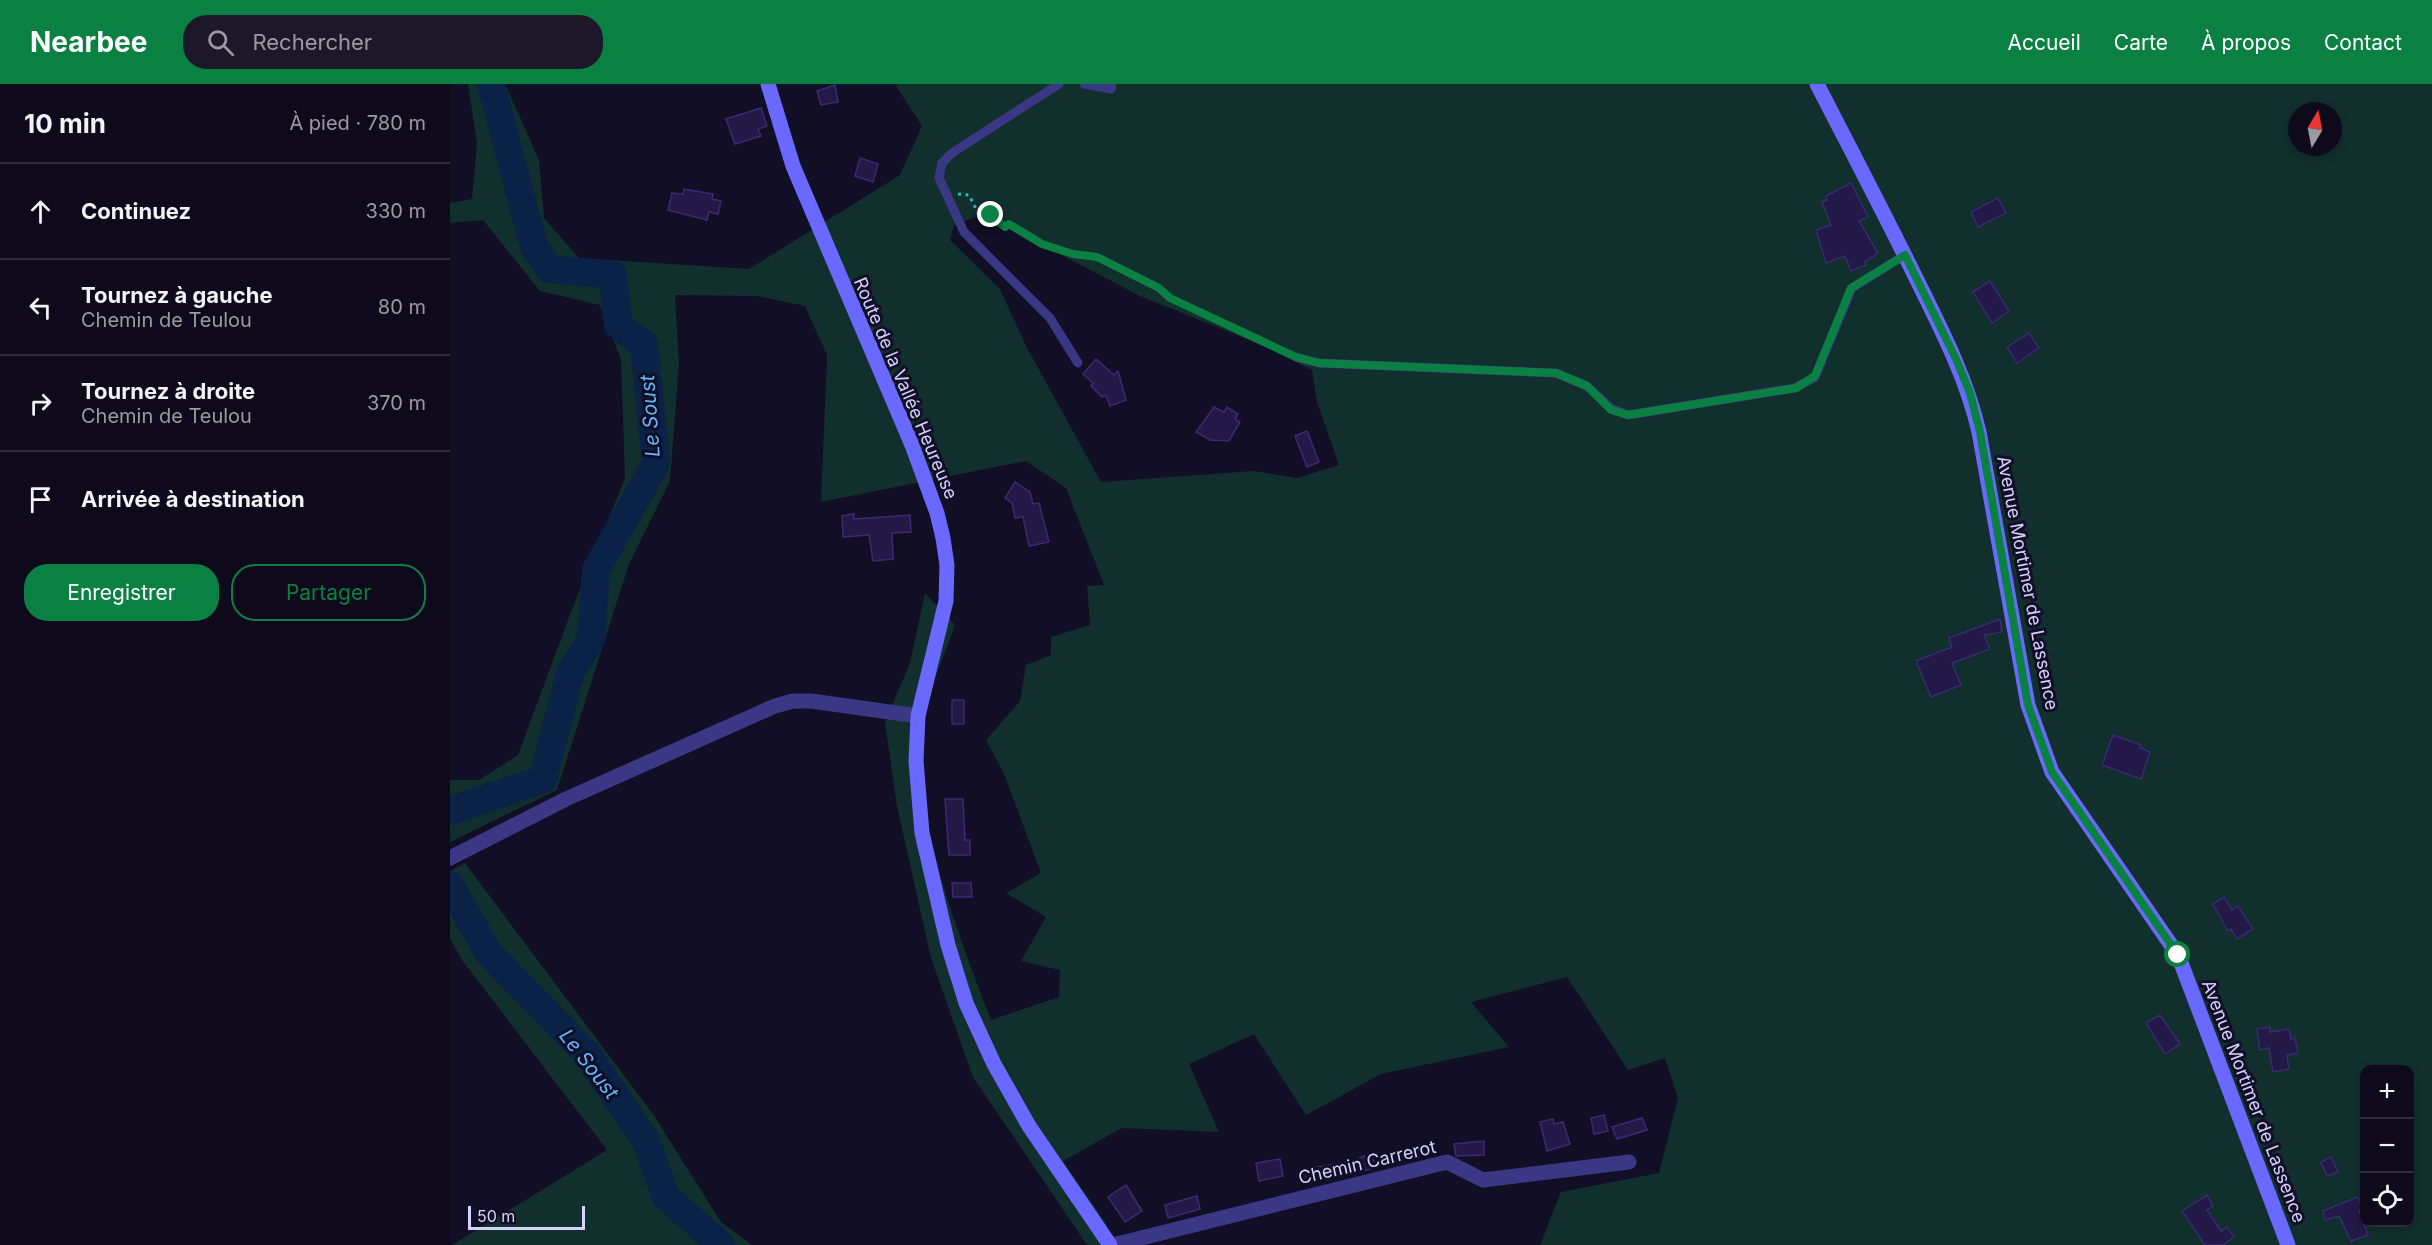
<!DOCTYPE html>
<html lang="fr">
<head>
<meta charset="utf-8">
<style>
	body { margin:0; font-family:Inter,sans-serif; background:#1c1829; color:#f1f3f6 }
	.controls { position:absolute; right:18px; bottom:18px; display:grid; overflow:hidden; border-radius:12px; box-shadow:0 3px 9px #0003 }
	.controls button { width:54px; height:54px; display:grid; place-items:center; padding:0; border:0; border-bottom:2px solid #2e2b3b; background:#0e0a1c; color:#f1f3f6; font:30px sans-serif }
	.compass { position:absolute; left:1838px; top:18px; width:54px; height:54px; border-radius:50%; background:#0e0a1c; box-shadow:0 3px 9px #0003; rotate:10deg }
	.scale { position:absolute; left:18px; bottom:15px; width:117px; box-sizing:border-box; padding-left:6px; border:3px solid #d6d2ff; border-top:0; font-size:16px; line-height:21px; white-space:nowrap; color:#d6d2ff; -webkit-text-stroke:4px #120e25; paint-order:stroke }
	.stop { position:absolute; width:18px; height:18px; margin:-14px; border:4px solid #0b8043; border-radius:50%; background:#fff }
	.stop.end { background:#0b8043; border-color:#fff; box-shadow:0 2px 6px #0008 }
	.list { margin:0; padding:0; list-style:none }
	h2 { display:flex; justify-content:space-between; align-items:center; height:78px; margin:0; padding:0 24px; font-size:26px }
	h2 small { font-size:20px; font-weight:400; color:#9b9aa3 }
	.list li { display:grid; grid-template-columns:39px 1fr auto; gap:18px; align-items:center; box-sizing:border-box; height:96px; padding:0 24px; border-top:2px solid #2e2b3b }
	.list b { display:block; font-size:22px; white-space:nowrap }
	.list p { margin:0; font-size:20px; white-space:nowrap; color:#9b9aa3 }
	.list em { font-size:20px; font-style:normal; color:#9b9aa3 }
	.actions { display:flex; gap:12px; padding:18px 24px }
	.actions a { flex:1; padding:14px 0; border:2px solid #0b8043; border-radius:24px; text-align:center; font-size:21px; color:#0b8043 }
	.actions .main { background:#0b8043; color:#fff }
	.icon { flex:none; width:33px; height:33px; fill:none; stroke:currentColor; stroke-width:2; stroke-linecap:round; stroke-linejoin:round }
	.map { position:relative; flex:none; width:1982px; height:1161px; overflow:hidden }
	header { display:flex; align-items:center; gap:36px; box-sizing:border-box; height:84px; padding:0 30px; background:#0b8043; color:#fff }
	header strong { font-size:28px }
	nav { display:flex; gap:33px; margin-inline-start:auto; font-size:21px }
	.search { width:420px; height:54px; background:#1c1829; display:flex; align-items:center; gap:15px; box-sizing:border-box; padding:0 21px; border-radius:24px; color:#9b9aa3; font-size:22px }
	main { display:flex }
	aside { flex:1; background:#0e0a1c }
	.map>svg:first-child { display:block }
	.green { fill:#112f2d; fill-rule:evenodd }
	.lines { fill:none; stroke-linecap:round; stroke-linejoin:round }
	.river { stroke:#0a2247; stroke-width:28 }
	.building { fill:#221946; stroke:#382b73; stroke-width:1.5 }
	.path { stroke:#2cb9af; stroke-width:3; stroke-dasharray:3 4.5; stroke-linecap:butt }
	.lane { stroke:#3a3885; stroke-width:9 }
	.street { stroke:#3a3885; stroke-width:15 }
	.secondary { stroke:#6a69ff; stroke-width:15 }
	.route { stroke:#0b8043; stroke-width:8 }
	.labels { text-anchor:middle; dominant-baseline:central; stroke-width:6; stroke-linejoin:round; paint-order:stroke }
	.street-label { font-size:18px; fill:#d6d2ff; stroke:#120e25 }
	.water-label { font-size:20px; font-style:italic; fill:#60b8ff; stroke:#120e25 }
</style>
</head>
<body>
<header>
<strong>Nearbee</strong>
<div class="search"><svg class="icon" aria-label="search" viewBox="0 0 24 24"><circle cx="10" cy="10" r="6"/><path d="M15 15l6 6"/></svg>Rechercher</div>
<nav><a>Accueil</a><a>Carte</a><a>À propos</a><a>Contact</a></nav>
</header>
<main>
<aside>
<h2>10 min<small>À pied · 780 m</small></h2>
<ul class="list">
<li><svg class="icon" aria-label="ahead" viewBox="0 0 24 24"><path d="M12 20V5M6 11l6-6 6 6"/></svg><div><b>Continuez</b></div><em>330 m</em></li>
<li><svg class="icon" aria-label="left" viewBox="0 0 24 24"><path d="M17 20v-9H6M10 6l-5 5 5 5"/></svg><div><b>Tournez à gauche</b><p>Chemin de Teulou</p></div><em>80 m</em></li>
<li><svg class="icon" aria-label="right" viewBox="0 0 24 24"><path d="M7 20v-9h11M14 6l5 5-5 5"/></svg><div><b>Tournez à droite</b><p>Chemin de Teulou</p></div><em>370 m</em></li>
<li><svg class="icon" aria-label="arrive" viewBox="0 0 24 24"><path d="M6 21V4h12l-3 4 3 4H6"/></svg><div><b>Arrivée à destination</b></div></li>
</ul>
<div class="actions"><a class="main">Enregistrer</a><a>Partager</a></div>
</aside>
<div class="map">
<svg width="1982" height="1161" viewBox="0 0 1982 1161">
	<rect width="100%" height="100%" fill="#120e25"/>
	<g class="green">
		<path d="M18 0H55L89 76 94 134 129 174 299 185 450 91 472 42 445 0H1982V1161H1090L1111 1108 1209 1089 1228 1014 1215 974 1178 986 1117 893 1021 918 1059 963 931 990 856 1031 804 950 739 980 769 1048 672 1044 613 1077 655 1138 666 1161H637L523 993 481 874 447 722 435 638 460 579 475 509 505 541C496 568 483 595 477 623 456 724 506 843 541 936L609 913 610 886 571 877 596 833 556 809 591 789 555 692 536 656 570 617 576 581 601 571V553L640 541 637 502 654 501 616 404 576 377 371 418 377 271 355 222 307 212 225 211 229 279 220 397 179 480 107 706 0 758V696H29L68 671 121 528 175 394 171 276 150 221 90 207 33 136 0 139V119L22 115 27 59ZM1847 27H1883V63H1847ZM533 130 690 212 809 260 862 286 867 318 889 381 847 394 803 387 651 398 576 262 550 205 500 156 504 141ZM1914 986H1960V1138H1914Z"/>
		<path d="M15 779 203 1030 271 1138 302 1161H2L157 1066 12 876 0 855V787Z"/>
	</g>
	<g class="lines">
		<g class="river">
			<path d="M0 727 93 695 120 589 141 555 146 486 206 379 194 260 168 241 163 191 99 185 84 162 41 0"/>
			<path d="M0 801 38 868 136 969 196 1057 216 1113 271 1161"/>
		</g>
	</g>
	<g class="building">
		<path d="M385 1 388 18 371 21 367 7Z"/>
		<path d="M311 24 317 42 308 45 311 52 285 60 276 35Z"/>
		<path d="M410 74 428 80 423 98 405 92Z"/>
		<path d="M1401 99 1418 133 1409 137 1428 169 1415 178 1416 181 1401 187 1395 172 1376 179 1366 146 1381 141 1372 118 1377 116 1376 112Z"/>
		<path d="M234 105 263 110 262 115 271 117 268 130 259 128 257 136 218 126 222 109 233 110Z"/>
		<path d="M1548 114 1556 129 1528 143 1521 128Z"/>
		<path d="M1540 197 1559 227 1542 239 1523 208Z"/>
		<path d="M1579 249 1589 264 1567 279 1557 263Z"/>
		<path d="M646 275 664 291 668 287 676 316 660 322 656 311 652 313 641 302 643 299 633 290Z"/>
		<path d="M764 323 774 328 777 323 788 330 785 335 790 338 779 357 760 356 746 348Z"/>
		<path d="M857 347 869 378 857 383 845 352Z"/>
		<path d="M565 398 580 408 583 420 589 419 599 458 579 462 573 433 565 434 562 419 555 414Z"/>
		<path d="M404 430V435L460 431 461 448 442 449 443 475 423 477 419 451 393 453 392 432Z"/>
		<path d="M1550 535 1552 548 1534 551 1540 565 1502 579 1511 601 1481 613 1466 577 1502 563 1499 554Z"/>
		<rect x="502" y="616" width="12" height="24"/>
		<path d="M1663 651 1691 661 1690 664 1700 668 1691 695 1652 681Z"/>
		<path d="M495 715H513L515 756H520V771H499Z"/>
		<path d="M502 799H521L522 813H503Z"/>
		<path d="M1774 813 1782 826 1788 822 1803 845 1787 855 1781 845 1778 847 1763 820Z"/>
		<path d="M1710 931 1730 960 1715 970 1696 939Z"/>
		<path d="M1820 943V948L1839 945 1841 955 1845 954 1848 969 1837 971 1839 985 1823 988 1819 964 1810 966 1807 945Z"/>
		<path d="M1154 1031 1158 1047 1144 1050 1141 1034Z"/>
		<path d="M1192 1034 1197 1046 1167 1055 1162 1043Z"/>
		<path d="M1103 1035 1104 1040 1113 1038 1120 1060 1097 1067 1090 1038Z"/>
		<path d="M1034 1057V1071L1006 1072 1004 1060Z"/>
		<path d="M921 1070 926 1084 913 1087 906 1075Z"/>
		<path d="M1881 1073 1888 1088 1877 1092 1871 1078Z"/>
		<path d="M830 1075 833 1092 809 1097 806 1079Z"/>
		<path d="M905 1076 907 1086 856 1100 852 1089 857 1087 856 1085Z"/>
		<path d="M676 1101 692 1127 675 1138 658 1113Z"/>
		<path d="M1757 1111 1763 1122 1757 1126 1771 1147 1777 1143 1784 1153 1773 1161H1755L1732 1127Z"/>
		<path d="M747 1112 750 1125 718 1134 715 1121Z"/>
		<path d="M1908 1113 1913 1125 1909 1126 1918 1151 1901 1157 1889 1132 1875 1136 1873 1127Z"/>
	</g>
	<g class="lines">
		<path class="path" d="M508 110 519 111 528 129 541 131 555 143 559 140C570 146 581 155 592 159 609 166 628 168 646 173 667 179 704 200 720 214L837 267"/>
		<g class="lane">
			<path d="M609 0 502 69 492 79 489 94 514 148 600 234 628 279"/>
			<path d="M634 0 661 5 662 0"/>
			<path d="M846 273 869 279 1106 289 1137 302 1162 325 1178 331 1345 304 1365 293 1402 204 1455 171"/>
		</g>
		<g class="street">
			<path d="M0 774 116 715 325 622 343 617H361L468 632"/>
			<path d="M663 1161 997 1078 1033 1096 1179 1078"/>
		</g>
		<g class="secondary">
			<path d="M318 0 343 82 462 361 487 429 493 454 497 481 496 517 468 632 466 677 472 749 498 861 516 919 544 980 579 1042 660 1161"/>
			<path d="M1367 0C1400 64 1433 127 1465 192 1490 243 1516 292 1529 348L1578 621 1602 688 1728 871 1838 1161"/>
		</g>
	</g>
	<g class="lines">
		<path class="route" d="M541 131 555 143 559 140 592 160 623 170 647 173 709 204 720 214 846 273 869 279 1106 289 1137 302 1161 326 1178 331 1346 304 1365 292 1401 204 1455 171 1506 275 1520 309 1530 348 1578 621 1602 688 1728 871"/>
	</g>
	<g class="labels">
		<g class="street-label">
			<text transform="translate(456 304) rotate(67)">Route de la Vallée Heureuse</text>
			<text transform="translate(1578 499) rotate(79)">Avenue Mortimer de Lassence</text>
			<text transform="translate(1804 1017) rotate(69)">Avenue Mortimer de Lassence</text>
			<text transform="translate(917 1078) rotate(-13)">Chemin Carrerot</text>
		</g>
		<g class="water-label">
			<text transform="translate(200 332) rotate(-94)">Le Soust</text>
			<text transform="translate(139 980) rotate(52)">Le Soust</text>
		</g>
	</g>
</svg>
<div class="controls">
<button>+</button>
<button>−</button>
<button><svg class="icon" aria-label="locate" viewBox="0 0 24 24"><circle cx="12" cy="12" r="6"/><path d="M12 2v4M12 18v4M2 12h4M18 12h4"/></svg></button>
</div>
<svg class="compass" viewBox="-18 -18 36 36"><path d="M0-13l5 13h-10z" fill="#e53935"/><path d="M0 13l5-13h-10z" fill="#9b9aa3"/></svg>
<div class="scale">50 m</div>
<div class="stop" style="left:1728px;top:871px"></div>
<div class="stop end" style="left:541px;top:131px"></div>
</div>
</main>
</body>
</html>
